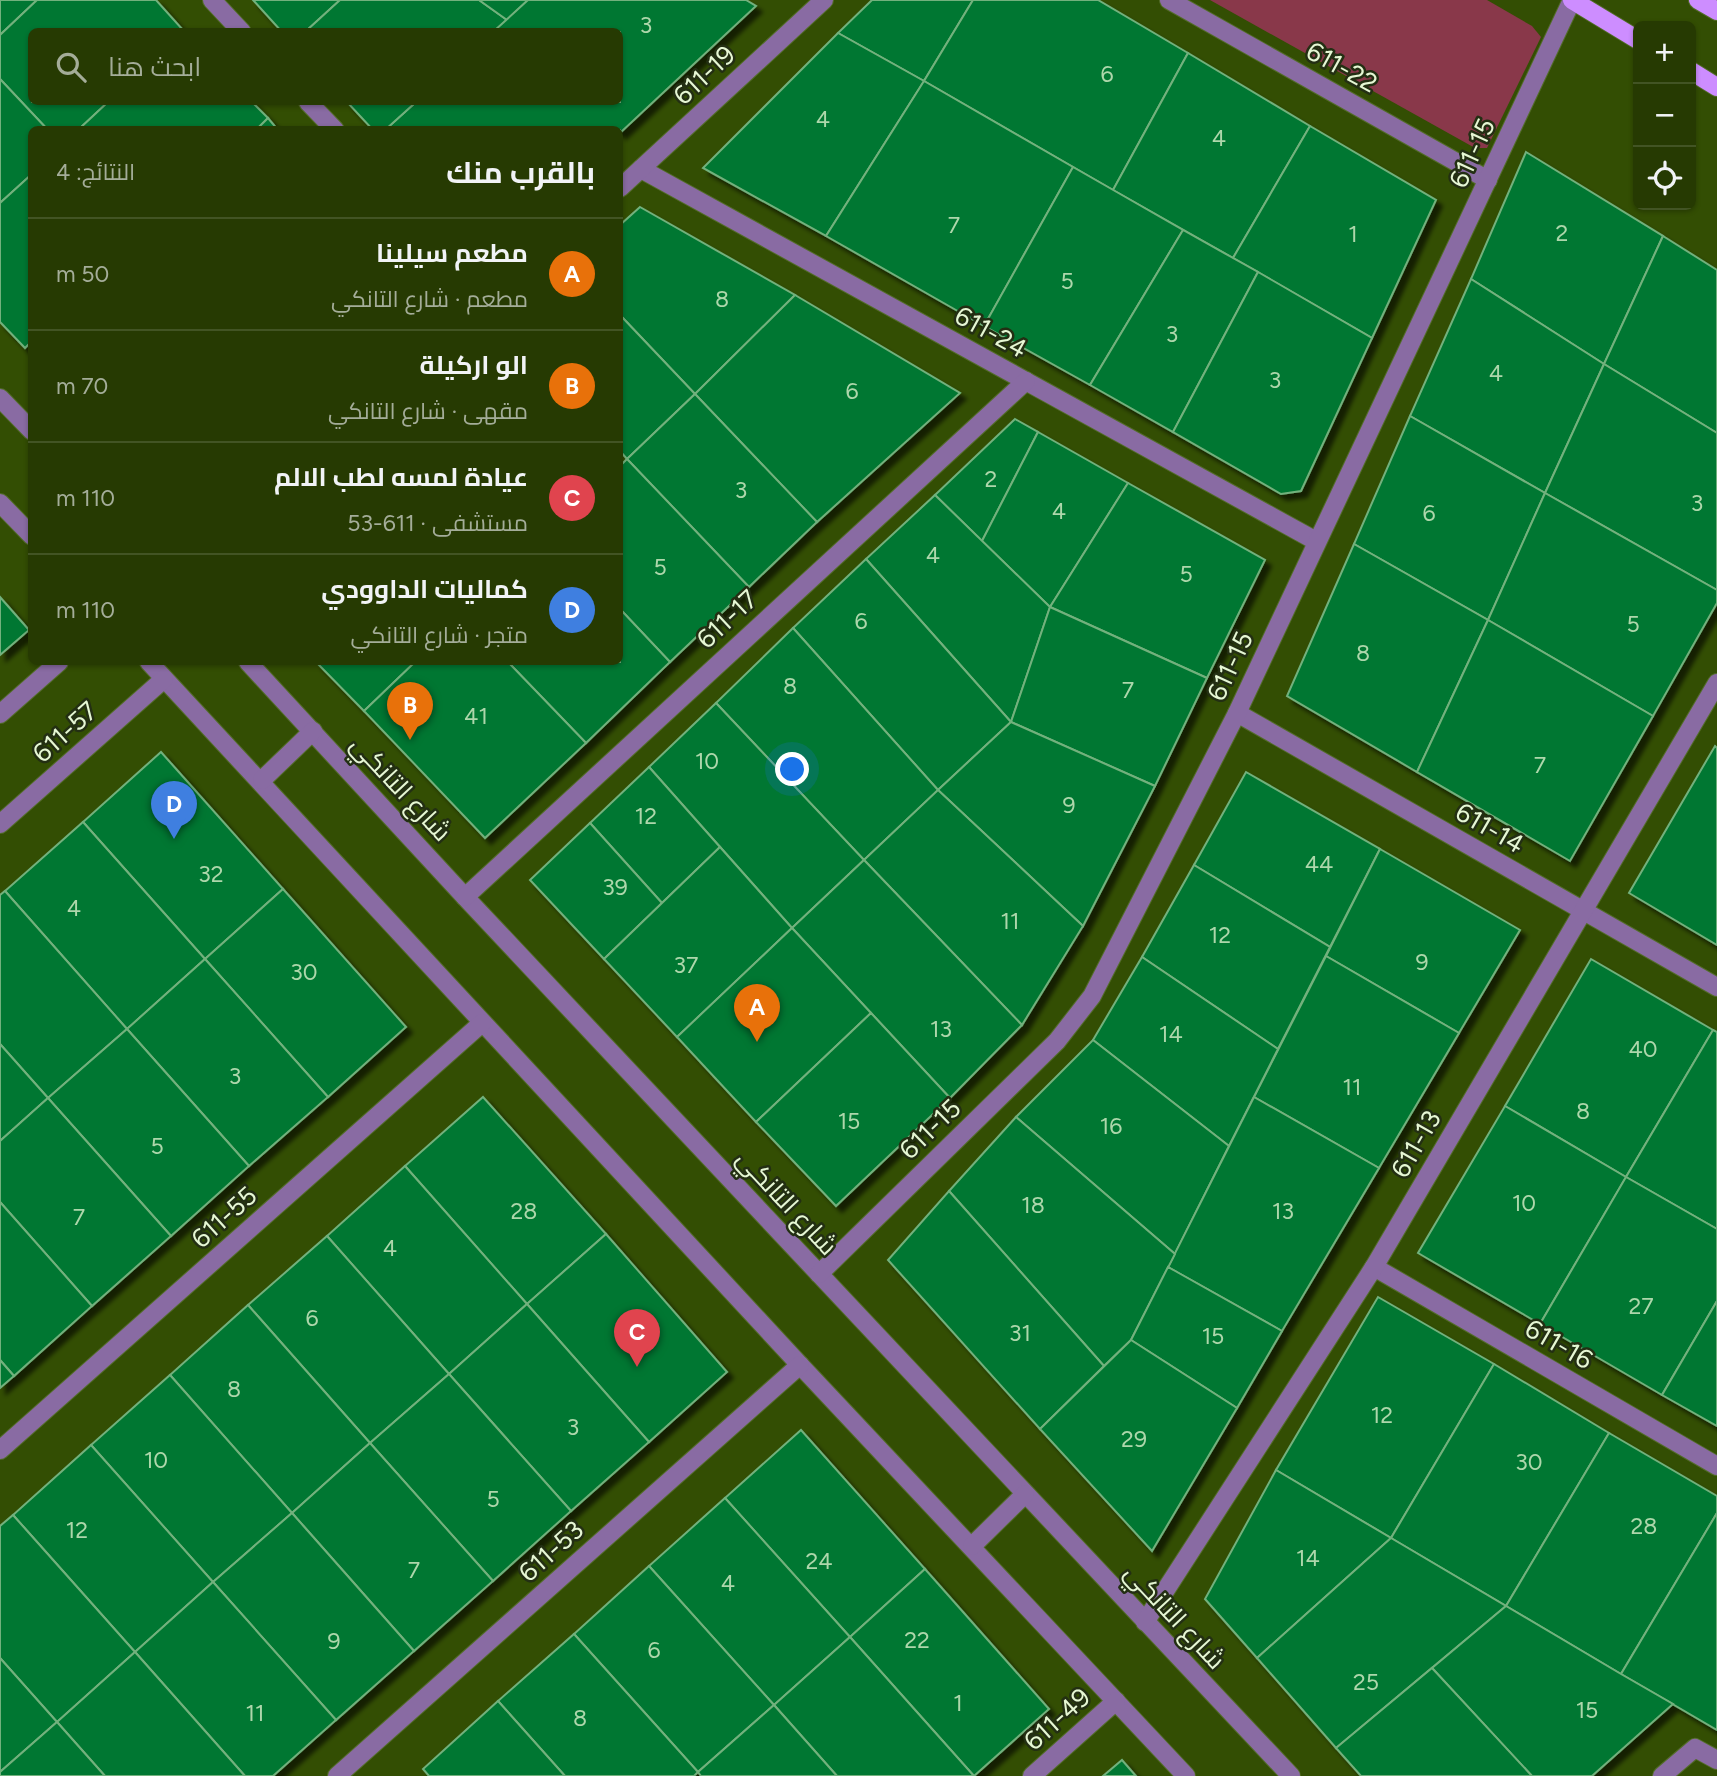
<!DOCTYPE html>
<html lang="ar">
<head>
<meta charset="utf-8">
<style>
	body { margin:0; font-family:Figtree,Cairo,sans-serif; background:#324511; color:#f1f3f6; direction:rtl }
	.controls { position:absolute; right:21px; top:21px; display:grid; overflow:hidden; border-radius:10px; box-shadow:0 2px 5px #0004 }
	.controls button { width:63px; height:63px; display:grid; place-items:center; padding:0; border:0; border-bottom:2px solid #425424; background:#263a02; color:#f1f3f6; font:35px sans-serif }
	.you { position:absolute; left:793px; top:770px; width:24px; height:24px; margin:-18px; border:5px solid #fff; border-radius:50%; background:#1a73e8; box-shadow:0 0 0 10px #1a73e833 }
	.badge { display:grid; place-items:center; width:46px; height:46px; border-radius:50%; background:#8abfa5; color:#fff; font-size:23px; font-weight:700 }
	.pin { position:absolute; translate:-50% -58px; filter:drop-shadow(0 2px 4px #0008) }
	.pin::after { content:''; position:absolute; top:37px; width:24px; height:21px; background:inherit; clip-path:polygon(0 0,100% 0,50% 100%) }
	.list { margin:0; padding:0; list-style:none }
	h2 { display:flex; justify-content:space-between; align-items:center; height:91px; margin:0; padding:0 28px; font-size:30px }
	h2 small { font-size:23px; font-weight:400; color:#a4ad99 }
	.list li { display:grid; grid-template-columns:46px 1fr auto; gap:21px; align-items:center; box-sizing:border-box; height:112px; padding:0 28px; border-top:2px solid #425424 }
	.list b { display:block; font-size:26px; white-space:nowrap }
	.list p { margin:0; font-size:23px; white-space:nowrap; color:#a4ad99 }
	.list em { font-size:23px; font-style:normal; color:#a4ad99 }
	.icon { flex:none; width:38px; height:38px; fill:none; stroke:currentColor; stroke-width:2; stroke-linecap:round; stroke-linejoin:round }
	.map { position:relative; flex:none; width:1717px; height:1776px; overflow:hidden; direction:ltr }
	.search { position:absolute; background:#263a02; box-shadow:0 2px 5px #0004; left:28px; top:28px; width:595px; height:77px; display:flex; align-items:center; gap:18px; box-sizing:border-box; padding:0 24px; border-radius:10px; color:#a4ad99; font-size:26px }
	.panel { position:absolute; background:#263a02; box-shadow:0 2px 5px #0004; left:28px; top:126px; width:595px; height:539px; border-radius:10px; direction:rtl }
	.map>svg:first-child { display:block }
	.green { fill:#89384a }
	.building { fill:#027730; stroke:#72b17d; stroke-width:2; filter:url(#shadow) }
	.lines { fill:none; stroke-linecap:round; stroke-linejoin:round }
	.minor-casing { stroke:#536c29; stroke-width:20 }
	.major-casing { stroke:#536c29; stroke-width:20 }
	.minor { stroke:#896ba3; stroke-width:18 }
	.major { stroke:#cd8dff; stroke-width:18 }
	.labels { text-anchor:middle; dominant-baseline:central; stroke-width:5; stroke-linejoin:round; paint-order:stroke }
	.number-label { font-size:23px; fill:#add7ab }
	.street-label { font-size:26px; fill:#e6f7d4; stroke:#232f13 }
</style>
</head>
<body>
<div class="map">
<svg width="1717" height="1776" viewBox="0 0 1717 1776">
	<defs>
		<filter id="shadow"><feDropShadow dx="6" dy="6" stdDeviation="2" flood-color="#0009"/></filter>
	</defs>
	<rect width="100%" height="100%" fill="#334e03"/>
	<path class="green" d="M1210 0H1487L1532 26 1541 37 1487 148H1475Z"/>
	<g class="building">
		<path d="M0 0H37L0 35Z"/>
		<path d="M37 0H156L183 30 32 32V102H108L78 130H48L0 79V35Z"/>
		<path d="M253 0H340L305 32H282Z"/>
		<path d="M340 0H479L507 20 493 32H305Z"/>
		<path d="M479 0H528L507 20Z"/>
		<path d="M528 0H746L756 6 620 133V130H385L416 102H620V32H493Z"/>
		<path d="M872 0H973L924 81 838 33Z"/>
		<path d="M973 0H1098L1188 53 1113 190 924 81Z"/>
		<path d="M838 33 924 81 826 236 703 168Z"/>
		<path d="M1188 53 1310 126 1233 258 1113 190Z"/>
		<path d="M0 79 48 130H32V174L0 203Z"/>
		<path d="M924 81 1073 167 984 326 826 236Z"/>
		<path d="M108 102H252L268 118 256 130H78Z"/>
		<path d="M347 102H416L385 130H373Z"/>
		<path d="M268 118 278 130H256Z"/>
		<path d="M1310 126 1436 200 1372 338 1233 258Z"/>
		<path d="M1526 152 1663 236 1604 364 1471 279Z"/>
		<path d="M1073 167 1183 230 1090 385 984 326Z"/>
		<path d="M32 174V341L25 348 0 322V203Z"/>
		<path d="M640 207 795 295 695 394 620 315V225Z"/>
		<path d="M1183 230 1258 272 1173 432 1090 385Z"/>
		<path d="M1663 236 1717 270V433L1604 364Z"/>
		<path d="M1258 272 1372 338 1301 491 1281 494 1173 432Z"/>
		<path d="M1471 279 1604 364 1545 493 1410 416Z"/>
		<path d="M795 295 960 393 817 522 695 394Z"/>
		<path d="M620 315 695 394 627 459 620 451Z"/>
		<path d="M1604 364 1717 433V590L1545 493Z"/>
		<path d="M695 394 817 522 749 587 627 459Z"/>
		<path d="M1410 416 1545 493 1488 620 1354 544Z"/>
		<path d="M1015 419 1038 432 982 541 935 495Z"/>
		<path d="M1038 432 1128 483 1050 607 982 541Z"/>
		<path d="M627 459 749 587 670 662 620 609V466Z"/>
		<path d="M1128 483 1265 560 1207 678 1050 607Z"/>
		<path d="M1545 493 1717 590V603L1653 716 1488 620Z"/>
		<path d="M935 495 1050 607 1011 722 866 559Z"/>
		<path d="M1354 544 1488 620 1417 772 1287 696Z"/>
		<path d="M866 559 1011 722 938 790 793 628Z"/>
		<path d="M0 597 29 630 0 655Z"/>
		<path d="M1050 607 1207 678 1155 786 1011 722Z"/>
		<path d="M620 609 670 662 586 743 508 662H620Z"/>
		<path d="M1488 620 1653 716 1570 861 1417 772Z"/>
		<path d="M793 628 938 790 864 860 716 703Z"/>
		<path d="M316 662H415L364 711Z"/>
		<path d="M415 662H508L586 743 485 838 364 711Z"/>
		<path d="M716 703 864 860 792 928 649 767Z"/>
		<path d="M1011 722 1155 786 1083 926 938 790Z"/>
		<path d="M1715 746 1717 748V945L1629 893Z"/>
		<path d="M161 752 283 889 205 959 83 822Z"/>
		<path d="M649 767 720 847 662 903 590 823Z"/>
		<path d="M1246 772 1380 849 1330 947 1194 865Z"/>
		<path d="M938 790 1083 926 1022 1025 864 860Z"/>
		<path d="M83 822 205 959 127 1029 5 891Z"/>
		<path d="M590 823 662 903 604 959 530 880Z"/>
		<path d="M720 847 792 928 677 1037 604 959Z"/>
		<path d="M1380 849 1520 930 1459 1033 1326 956Z"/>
		<path d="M864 860 1022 1025 950 1098 792 928Z"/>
		<path d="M1194 865 1330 947 1278 1049 1142 957Z"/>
		<path d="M283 889 406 1027 328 1097 205 959Z"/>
		<path d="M5 891 127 1029 48 1098 0 1044V895Z"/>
		<path d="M792 928 871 1013 756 1122 677 1037Z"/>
		<path d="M1326 956 1459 1033 1379 1168 1254 1097Z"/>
		<path d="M1142 957 1278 1049 1229 1146 1093 1040Z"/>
		<path d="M205 959 328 1097 249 1166 127 1029Z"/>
		<path d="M1591 959 1713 1030 1626 1177 1505 1106Z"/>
		<path d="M871 1013 950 1098 836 1206 756 1122Z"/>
		<path d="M127 1029 249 1166 171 1236 48 1098Z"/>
		<path d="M1713 1030 1717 1032V1229L1626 1177Z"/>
		<path d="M1093 1040 1229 1146 1175 1254 1016 1117Z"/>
		<path d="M0 1044 48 1098 0 1141Z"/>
		<path d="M483 1097 606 1234 527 1304 405 1166Z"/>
		<path d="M1254 1097 1379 1168 1282 1331 1168 1267Z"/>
		<path d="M48 1098 171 1236 92 1306 0 1202V1141Z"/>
		<path d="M1505 1106 1626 1177 1540 1324 1418 1253Z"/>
		<path d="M1016 1117 1175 1254 1131 1340 1104 1366 949 1191Z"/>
		<path d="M405 1166 527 1304 449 1374 327 1236Z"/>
		<path d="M1626 1177 1717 1229V1301L1662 1395 1540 1324Z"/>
		<path d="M949 1191 1104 1366 1040 1429 888 1260Z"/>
		<path d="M0 1202 92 1306 14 1376 0 1360Z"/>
		<path d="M606 1234 727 1372 649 1442 527 1304Z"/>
		<path d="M327 1236 449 1374 370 1443 248 1305Z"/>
		<path d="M1168 1267 1282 1331 1237 1408 1131 1340Z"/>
		<path d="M1378 1297 1494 1364 1391 1538 1276 1470Z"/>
		<path d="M1717 1301V1426L1662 1395Z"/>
		<path d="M527 1304 649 1442 571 1511 449 1374Z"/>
		<path d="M248 1305 370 1443 292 1513 170 1375Z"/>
		<path d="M1131 1340 1237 1408 1152 1551 1040 1429Z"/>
		<path d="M0 1360 14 1376 0 1388Z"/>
		<path d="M1494 1364 1609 1433 1506 1606 1391 1538Z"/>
		<path d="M449 1374 571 1511 493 1581 370 1443Z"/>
		<path d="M170 1375 292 1513 213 1582 91 1445Z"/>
		<path d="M801 1430 925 1569 850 1637 725 1498Z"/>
		<path d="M1609 1433 1717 1496V1513L1621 1674 1506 1606Z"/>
		<path d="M370 1443 493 1581 414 1651 292 1513Z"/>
		<path d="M91 1445 213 1582 135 1652 13 1515Z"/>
		<path d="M1276 1470 1391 1538 1257 1658 1205 1599Z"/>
		<path d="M725 1498 850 1637 774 1705 649 1566Z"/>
		<path d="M292 1513 414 1651 336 1720 213 1582Z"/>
		<path d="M1717 1513V1730L1621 1674Z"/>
		<path d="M13 1515 135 1652 57 1722 0 1658V1526Z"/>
		<path d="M1391 1538 1506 1606 1336 1748 1257 1658Z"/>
		<path d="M649 1566 774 1705 698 1772 574 1634Z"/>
		<path d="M925 1569 1049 1709 974 1776 850 1637Z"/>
		<path d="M213 1582 336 1720 273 1776H245L135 1652Z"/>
		<path d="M1506 1606 1621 1674 1673 1704 1592 1776H1532L1432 1668Z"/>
		<path d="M574 1634 698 1772 694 1776H565L498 1701Z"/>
		<path d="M850 1637 974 1776H837L774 1705Z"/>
		<path d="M135 1652 245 1776H105L57 1722Z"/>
		<path d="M0 1658 57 1722 0 1772Z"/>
		<path d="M1432 1668 1532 1776H1361L1336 1748Z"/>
		<path d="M498 1701 565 1776H429L423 1769Z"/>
		<path d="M774 1705 837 1776H701L698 1772Z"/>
		<path d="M57 1722 105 1776H0V1772Z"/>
		<path d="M1122 1760 1136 1776H1103Z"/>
	</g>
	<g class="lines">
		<g class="minor-casing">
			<g id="minor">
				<path d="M212 0 242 32"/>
				<path d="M1169 0 1488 180"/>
				<path d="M308 102 335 130"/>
				<path d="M641 169 1316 541"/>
				<path d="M620 188 824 0"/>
				<path d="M0 398 32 431"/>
				<path d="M0 503 32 536"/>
				<path d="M149 662 800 1365 1186 1776"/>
				<path d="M248 662 465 897 1291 1776"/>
				<path d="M1237 713 1717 987"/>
				<path d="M0 714 59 662"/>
				<path d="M262 780 313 731"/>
				<path d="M0 824 164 679"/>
				<path d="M465 897 1026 381"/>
				<path d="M1374 1267 1717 1466"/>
				<path d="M819 1274 1057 1041 1092 996 1237 713 1572 0"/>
				<path d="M0 1450 482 1023"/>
				<path d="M972 1546 1025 1494"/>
				<path d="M1145 1622 1374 1267 1717 683"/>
				<path d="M337 1776 800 1365"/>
				<path d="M1032 1776 1116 1701"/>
				<path d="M1662 1776 1695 1748 1717 1760"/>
			</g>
		</g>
		<g class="major-casing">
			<g id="major">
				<path d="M1572 0 1638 40"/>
				<path d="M1698 0 1717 11"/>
				<path d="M1691 71 1717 87"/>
			</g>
		</g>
		<use href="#minor" class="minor"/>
		<use href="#major" class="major"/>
	</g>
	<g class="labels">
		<g class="number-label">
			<text x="646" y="25">3</text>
			<text x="1107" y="74">6</text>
			<text x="823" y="119">4</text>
			<text x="1219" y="138">4</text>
			<text x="954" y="225">7</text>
			<text x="1562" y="233">2</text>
			<text x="1353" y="234">1</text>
			<text x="1067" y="281">5</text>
			<text x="722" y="299">8</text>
			<text x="1172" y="334">3</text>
			<text x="1496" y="373">4</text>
			<text x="1275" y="380">3</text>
			<text x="852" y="391">6</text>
			<text x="991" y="479">2</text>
			<text x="741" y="490">3</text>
			<text x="1697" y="503">3</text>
			<text x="1059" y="511">4</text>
			<text x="1429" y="513">6</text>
			<text x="933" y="555">4</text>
			<text x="660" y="567">5</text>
			<text x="1186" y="574">5</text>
			<text x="861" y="621">6</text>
			<text x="1633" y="624">5</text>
			<text x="1363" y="653">8</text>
			<text x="790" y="686">8</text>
			<text x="1128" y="690">7</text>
			<text x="476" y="716">41</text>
			<text x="707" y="761">10</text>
			<text x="1540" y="765">7</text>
			<text x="1069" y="805">9</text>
			<text x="646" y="816">12</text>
			<text x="1319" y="864">44</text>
			<text x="211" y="874">32</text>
			<text x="615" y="887">39</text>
			<text x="74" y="908">4</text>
			<text x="1010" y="921">11</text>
			<text x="1220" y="935">12</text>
			<text x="1422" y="962">9</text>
			<text x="686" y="965">37</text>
			<text x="304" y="972">30</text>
			<text x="941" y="1029">13</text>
			<text x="1171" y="1034">14</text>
			<text x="1643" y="1049">40</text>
			<text x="235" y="1076">3</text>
			<text x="1352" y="1087">11</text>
			<text x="1583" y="1111">8</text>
			<text x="849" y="1121">15</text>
			<text x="1111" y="1126">16</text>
			<text x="157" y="1146">5</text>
			<text x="1524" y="1203">10</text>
			<text x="1033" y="1205">18</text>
			<text x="524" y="1211">28</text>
			<text x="1283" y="1211">13</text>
			<text x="79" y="1217">7</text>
			<text x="390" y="1248">4</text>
			<text x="1641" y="1306">27</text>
			<text x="312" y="1318">6</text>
			<text x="1020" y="1333">31</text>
			<text x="1213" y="1336">15</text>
			<text x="234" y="1389">8</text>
			<text x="1382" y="1415">12</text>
			<text x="573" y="1427">3</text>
			<text x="1134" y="1439">29</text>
			<text x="156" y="1460">10</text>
			<text x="1529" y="1462">30</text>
			<text x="493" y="1499">5</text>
			<text x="1644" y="1526">28</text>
			<text x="77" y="1530">12</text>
			<text x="1308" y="1558">14</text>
			<text x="819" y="1561">24</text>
			<text x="414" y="1570">7</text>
			<text x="728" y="1583">4</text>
			<text x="917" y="1640">22</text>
			<text x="334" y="1641">9</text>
			<text x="654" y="1650">6</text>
			<text x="1366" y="1682">25</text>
			<text x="958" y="1703">1</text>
			<text x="1587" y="1710">15</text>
			<text x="255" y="1713">11</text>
			<text x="580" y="1718">8</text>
		</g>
		<g class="street-label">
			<text transform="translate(1342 67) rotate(29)">611-22</text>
			<text transform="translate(704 75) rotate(-43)">611-19</text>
			<text transform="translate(1472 153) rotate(-65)">611-15</text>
			<text transform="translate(991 332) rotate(29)">611-24</text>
			<text transform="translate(727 619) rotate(-43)">611-17</text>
			<text transform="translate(1230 666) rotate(-65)">611-15</text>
			<text transform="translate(65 732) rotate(-42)">611-57</text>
			<text transform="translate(401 788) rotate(47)">شارع التانكي</text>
			<text transform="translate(1490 828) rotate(30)">611-14</text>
			<text transform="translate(930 1129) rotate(-44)">611-15</text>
			<text transform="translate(1416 1144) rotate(-60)">611-13</text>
			<text transform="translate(787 1202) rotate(47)">شارع التانكي</text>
			<text transform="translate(224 1217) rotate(-42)">611-55</text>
			<text transform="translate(1559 1344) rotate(30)">611-16</text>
			<text transform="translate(551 1551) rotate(-42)">611-53</text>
			<text transform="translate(1175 1616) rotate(47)">شارع التانكي</text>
			<text transform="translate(1057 1719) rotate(-42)">611-49</text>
		</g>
	</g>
</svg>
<div class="controls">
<button>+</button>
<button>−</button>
<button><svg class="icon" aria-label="locate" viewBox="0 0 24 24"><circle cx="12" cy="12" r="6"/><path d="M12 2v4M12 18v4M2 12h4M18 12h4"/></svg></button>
</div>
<div class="you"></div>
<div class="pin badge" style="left:757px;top:1042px;background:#e8710a">A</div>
<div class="pin badge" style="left:410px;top:740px;background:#e8710a">B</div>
<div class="pin badge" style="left:637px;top:1367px;background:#e0444e">C</div>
<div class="pin badge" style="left:174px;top:839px;background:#3f7fe0">D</div>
<div class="search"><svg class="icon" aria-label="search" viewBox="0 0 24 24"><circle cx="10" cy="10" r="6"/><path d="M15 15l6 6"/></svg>ابحث هنا</div>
<section class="panel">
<h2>بالقرب منك<small>النتائج: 4</small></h2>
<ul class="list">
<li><span class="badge" style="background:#e8710a">A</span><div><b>مطعم سيلينا</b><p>مطعم · شارع التانكي</p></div><em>50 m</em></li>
<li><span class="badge" style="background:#e8710a">B</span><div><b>الو اركيلة</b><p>مقهى · شارع التانكي</p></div><em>70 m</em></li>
<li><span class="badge" style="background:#e0444e">C</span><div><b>عيادة لمسه لطب الالم</b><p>مستشفى · 611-53</p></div><em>110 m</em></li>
<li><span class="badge" style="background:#3f7fe0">D</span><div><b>كماليات الداوودي</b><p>متجر · شارع التانكي</p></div><em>110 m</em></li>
</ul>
</section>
</div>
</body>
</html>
